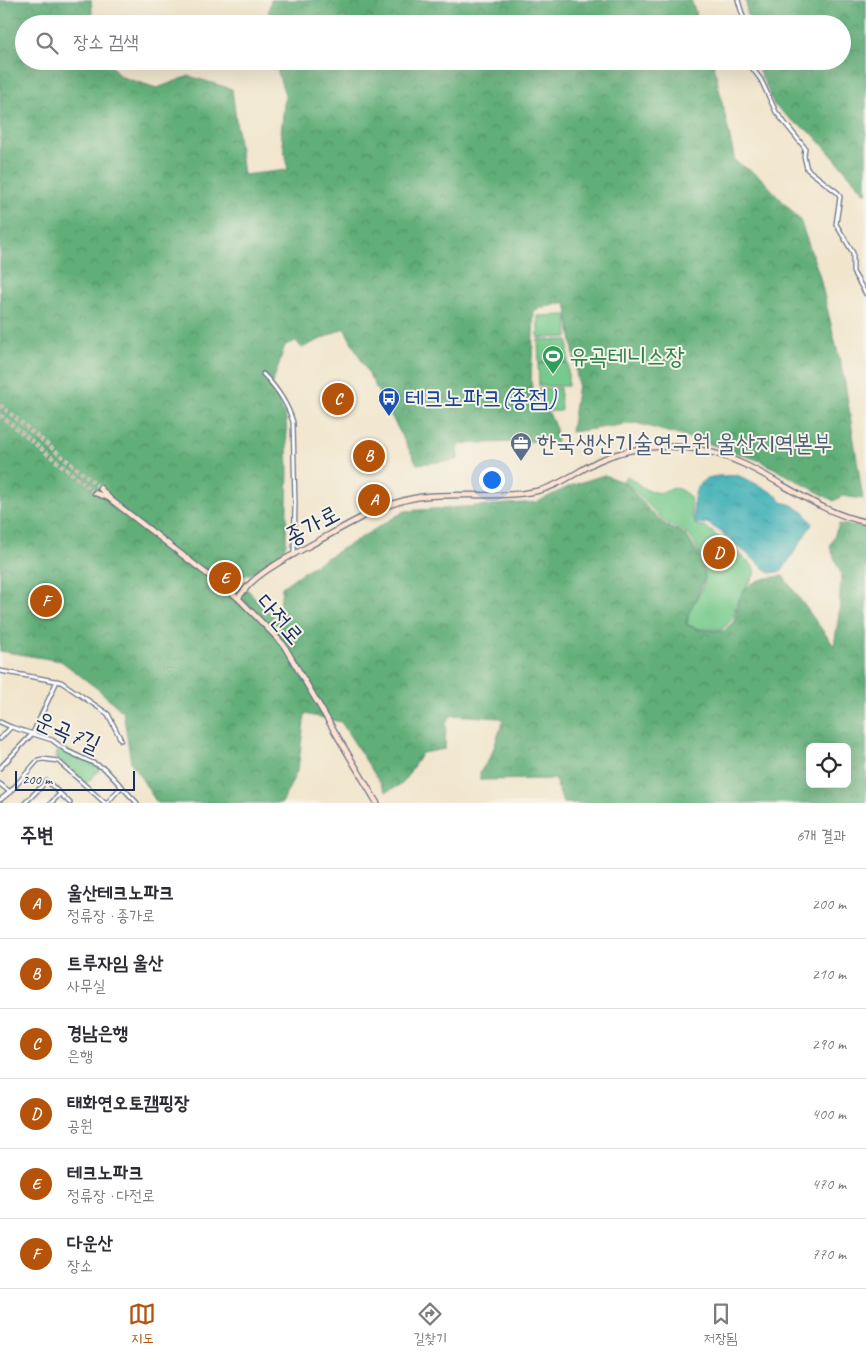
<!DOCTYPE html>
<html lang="ko">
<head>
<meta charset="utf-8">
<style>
	body { margin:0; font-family:Caveat,"Poor Story",sans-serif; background:#f7f7f7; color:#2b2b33 }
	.controls { position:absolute; right:15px; bottom:15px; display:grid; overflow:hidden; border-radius:8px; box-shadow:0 5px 20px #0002 }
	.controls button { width:45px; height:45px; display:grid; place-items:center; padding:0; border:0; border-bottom:1px solid #e1e1e2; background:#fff; color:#2b2b33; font:25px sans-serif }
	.scale { position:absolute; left:15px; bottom:12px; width:120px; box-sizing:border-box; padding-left:5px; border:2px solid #1b2f5e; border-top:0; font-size:14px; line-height:18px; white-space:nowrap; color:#1b2f5e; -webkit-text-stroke:4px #f7f3e8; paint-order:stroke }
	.you { position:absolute; left:491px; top:479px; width:18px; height:18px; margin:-12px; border:4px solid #fff; border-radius:50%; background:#1a73e8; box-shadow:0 0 0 8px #1a73e833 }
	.badge { display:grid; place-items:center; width:32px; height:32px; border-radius:50%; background:#b45309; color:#fff; font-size:16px; font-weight:700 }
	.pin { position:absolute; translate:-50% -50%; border:2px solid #fff; box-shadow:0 1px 5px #0006 }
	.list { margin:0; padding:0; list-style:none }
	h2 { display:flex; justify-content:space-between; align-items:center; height:65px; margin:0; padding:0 20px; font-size:21px }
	h2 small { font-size:16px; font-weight:400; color:#7c7c81 }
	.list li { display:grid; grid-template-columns:32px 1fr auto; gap:15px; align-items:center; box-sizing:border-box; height:70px; padding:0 20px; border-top:1px solid #e1e1e2 }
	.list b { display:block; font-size:19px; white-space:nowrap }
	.list p { margin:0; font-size:16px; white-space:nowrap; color:#7c7c81 }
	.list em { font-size:16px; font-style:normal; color:#7c7c81 }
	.icon { flex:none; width:28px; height:28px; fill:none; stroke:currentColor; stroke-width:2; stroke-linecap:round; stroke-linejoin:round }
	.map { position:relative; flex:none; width:866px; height:803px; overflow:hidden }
	.search { position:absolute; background:#fff; box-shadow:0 5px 20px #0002; left:15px; right:15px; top:15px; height:55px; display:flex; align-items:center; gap:12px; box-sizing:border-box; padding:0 18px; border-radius:28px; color:#7c7c81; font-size:19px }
	.sheet { height:485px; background:#fff }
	nav { display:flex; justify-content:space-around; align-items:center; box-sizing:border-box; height:70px; border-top:1px solid #e1e1e2; background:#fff; font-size:14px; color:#7c7c81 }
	nav a { display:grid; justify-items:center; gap:2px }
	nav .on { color:#b45309 }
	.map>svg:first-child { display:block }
	.green { fill:#77ca8d; stroke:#497c76 }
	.forest { fill:url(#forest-crowns); stroke:#3e6e6b; fill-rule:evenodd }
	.water { fill:url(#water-ripples); stroke:#2d708a }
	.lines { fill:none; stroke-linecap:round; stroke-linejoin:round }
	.secondary-tunnel { stroke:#c6c1b6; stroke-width:4.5; stroke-dasharray:4.5 2; stroke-linecap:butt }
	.street-casing { stroke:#666f84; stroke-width:5.5 }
	.secondary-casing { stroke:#666f84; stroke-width:7 }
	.street { stroke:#fff; stroke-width:3 }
	.secondary { stroke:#fee3d1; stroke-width:4.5 }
	.labels { text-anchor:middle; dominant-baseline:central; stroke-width:4; stroke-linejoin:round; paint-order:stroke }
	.leisure-label { font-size:24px; fill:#27864d; stroke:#f7f3e8; text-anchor:start }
	.transit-label { font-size:24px; fill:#164399; stroke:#f7f3e8; text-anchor:start }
	.service-label { font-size:24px; fill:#4e5e75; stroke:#f7f3e8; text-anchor:start }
	.street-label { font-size:24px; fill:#1b2f5e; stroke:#f7f3e8 }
</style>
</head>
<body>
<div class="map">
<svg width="866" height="803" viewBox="0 0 866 803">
	<defs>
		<pattern id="forest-crowns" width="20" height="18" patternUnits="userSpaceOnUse" patternTransform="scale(1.25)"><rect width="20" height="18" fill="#61ae78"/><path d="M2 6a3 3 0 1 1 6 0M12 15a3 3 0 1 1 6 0" fill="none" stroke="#4f8e66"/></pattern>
		<pattern id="water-ripples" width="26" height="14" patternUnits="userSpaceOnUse" patternTransform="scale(1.25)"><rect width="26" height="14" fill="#3fb0b6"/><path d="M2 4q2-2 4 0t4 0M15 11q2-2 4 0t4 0" fill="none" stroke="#349097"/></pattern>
	</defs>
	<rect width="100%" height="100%" fill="#f7f3e8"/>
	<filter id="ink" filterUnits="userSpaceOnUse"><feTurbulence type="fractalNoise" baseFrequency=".02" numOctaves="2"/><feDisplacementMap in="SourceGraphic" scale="10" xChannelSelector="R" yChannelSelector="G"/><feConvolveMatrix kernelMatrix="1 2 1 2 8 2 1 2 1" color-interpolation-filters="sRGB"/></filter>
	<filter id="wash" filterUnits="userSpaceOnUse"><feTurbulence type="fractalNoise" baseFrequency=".0096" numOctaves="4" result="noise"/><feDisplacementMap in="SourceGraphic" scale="20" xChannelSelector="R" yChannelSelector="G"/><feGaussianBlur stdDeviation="1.12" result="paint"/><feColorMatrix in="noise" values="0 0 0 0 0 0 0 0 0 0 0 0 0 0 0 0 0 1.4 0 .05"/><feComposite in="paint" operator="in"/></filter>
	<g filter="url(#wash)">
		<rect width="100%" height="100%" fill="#f1e5cc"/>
		<g class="green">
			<path d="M567 315 568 337 538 338V316Z"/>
			<path d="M538 340H568V362L539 363Z"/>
			<path d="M568 363V386H539L538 364Z"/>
			<path d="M560 388 561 411H539L538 389Z"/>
			<path d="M627 476C636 481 644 491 654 492 673 495 670 479 690 497L692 516 697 526H705L752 565 755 571 754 575 736 604 734 617 723 629H700L687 625C688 620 688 615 690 610 695 600 706 587 705 575 704 562 697 547 690 536 685 529 676 530 670 525 652 513 641 493 622 481Z"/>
			<path d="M60 746 101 768 86 784 61 761 55 759Z"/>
		</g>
		<g class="forest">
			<path d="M0 0H91L93 24H24V61H109L119 76 157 88 189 76 232 89 243 175 288 170 281 133 285 95 274 61H713L735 161 760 177 800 220 819 274 845 383 863 499 842 496 834 501 761 461 717 446 636 423 571 432 578 384 566 302 534 310 531 382 538 413H549L556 429 557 443H543V441L459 444 458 460 417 464 344 328 302 348 296 341 285 345 272 385 286 419 288 470 286 544C277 567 257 572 236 578L281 624 280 607 282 587 300 574 405 511 537 502 570 486 604 475 620 481 630 488 650 511 670 528 686 534 698 554 705 577 696 599 689 612 686 624 699 630 724 631C727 627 733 623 735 619 737 615 736 608 738 603 746 581 761 578 783 576L834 646 839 614 841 574 830 547 839 524 866 527V803H563L555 779 480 780V772L491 756 503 721 500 718 452 715 446 723 445 749 422 753 402 784 386 792 341 722 305 714 298 769 282 803H157L131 762 123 712 99 690 61 661 0 651ZM810 747H847V784H810Z"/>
			<path d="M271 0H691L700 24H266Z"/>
			<path d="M746 0H866V194L813 134 793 121 774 105 755 61H842V24H748Z"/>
		</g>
		<path class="water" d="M737 475 761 486 776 495 782 502 792 505 805 513 812 524 782 571 770 573 721 532 707 523 695 524C692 507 691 481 712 477 720 475 729 476 737 475Z"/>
	</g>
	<g filter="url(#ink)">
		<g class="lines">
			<g class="secondary-tunnel">
				<path d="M0 405 100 488"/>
				<path d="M0 415 95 493"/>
			</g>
			<g class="street-casing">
				<g id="street">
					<path d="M738 0 744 20 743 24"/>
					<path d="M747 61 761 80 776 112 805 148 804 156 807 169 838 193 840 197 836 224 853 253V272L866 294"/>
					<path d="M263 374C277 388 287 402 293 422L295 503 294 555"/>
					<path d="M0 671 61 682 108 714 121 740"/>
					<path d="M0 722 11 727 52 740 67 751 104 768 137 803"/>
					<path d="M0 739 11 727"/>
					<path d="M0 768 33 733 57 681"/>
					<path d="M0 784 10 792"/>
					<path d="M0 800 10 792 38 760 43 759 58 761 105 803"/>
					<path d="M25 803 47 781 70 803"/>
					<path d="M51 803 60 794"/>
					<path d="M107 803 122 786"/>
				</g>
			</g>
			<g class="secondary-casing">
				<g id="secondary">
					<path d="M100 488 110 499 238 598 283 644 377 803"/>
					<path d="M95 493 109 498"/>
					<path d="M238 598C243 592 247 586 253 581 268 567 289 557 307 547 343 528 380 503 420 497 459 492 499 499 537 491 559 486 578 471 598 461 629 447 667 443 701 450 761 461 806 510 866 522"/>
				</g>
			</g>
			<use href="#street" class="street"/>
			<use href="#secondary" class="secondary"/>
		</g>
	</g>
	<defs>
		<g id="stadium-pin" transform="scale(1.125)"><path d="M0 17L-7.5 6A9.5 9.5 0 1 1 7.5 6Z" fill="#2e9e5b" stroke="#f7f3e8"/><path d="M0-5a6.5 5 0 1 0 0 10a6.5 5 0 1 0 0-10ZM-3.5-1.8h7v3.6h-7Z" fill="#fff"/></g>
		<g id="bus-pin" transform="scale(1.125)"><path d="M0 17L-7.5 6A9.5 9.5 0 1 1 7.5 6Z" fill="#1a4fb4" stroke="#f7f3e8"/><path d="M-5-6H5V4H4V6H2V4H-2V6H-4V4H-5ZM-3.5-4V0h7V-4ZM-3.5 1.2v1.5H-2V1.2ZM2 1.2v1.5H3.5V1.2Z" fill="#fff"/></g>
		<g id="office-pin" transform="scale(1.125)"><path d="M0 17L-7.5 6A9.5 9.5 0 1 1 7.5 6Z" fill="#5c6f8a" stroke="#f7f3e8"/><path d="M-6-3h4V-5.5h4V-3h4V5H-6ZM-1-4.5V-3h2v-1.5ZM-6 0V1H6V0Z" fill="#fff"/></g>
	</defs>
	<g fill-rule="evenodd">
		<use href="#stadium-pin" x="553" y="356"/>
		<use href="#bus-pin" x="389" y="398"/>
		<use href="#office-pin" x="521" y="443"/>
	</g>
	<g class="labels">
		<g class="leisure-label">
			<text x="569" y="356">유곡테니스장</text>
		</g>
		<g class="transit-label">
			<text x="405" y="398">테크노파크(종점)</text>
		</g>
		<g class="service-label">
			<text x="537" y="443">한국생산기술연구원 울산지역본부</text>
		</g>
		<g class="street-label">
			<text transform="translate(312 525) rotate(-28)">종가로</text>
			<text transform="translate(280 619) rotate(49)">다전로</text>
			<text transform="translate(68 732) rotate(24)">운곡7길</text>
		</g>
	</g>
</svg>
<div class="controls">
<button><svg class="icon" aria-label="locate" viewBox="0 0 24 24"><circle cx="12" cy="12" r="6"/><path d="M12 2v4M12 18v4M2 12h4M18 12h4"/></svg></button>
</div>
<div class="scale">200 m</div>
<div class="you"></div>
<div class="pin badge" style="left:374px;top:500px">A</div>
<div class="pin badge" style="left:369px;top:456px">B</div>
<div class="pin badge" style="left:338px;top:399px">C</div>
<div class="pin badge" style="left:719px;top:553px">D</div>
<div class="pin badge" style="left:225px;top:578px">E</div>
<div class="pin badge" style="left:46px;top:601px">F</div>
<div class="search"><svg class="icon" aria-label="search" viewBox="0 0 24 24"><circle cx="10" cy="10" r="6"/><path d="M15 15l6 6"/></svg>장소 검색</div>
</div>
<section class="sheet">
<h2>주변<small>6개 결과</small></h2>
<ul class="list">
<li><span class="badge">A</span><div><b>울산테크노파크</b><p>정류장 · 종가로</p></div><em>200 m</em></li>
<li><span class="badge">B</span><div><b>트루자임 울산</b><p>사무실</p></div><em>210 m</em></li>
<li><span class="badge">C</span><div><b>경남은행</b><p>은행</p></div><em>290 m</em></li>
<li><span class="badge">D</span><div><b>태화연오토캠핑장</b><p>공원</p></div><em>400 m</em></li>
<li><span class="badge">E</span><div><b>테크노파크</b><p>정류장 · 다전로</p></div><em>470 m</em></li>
<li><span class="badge">F</span><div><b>다운산</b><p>장소</p></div><em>770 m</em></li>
</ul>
</section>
<nav>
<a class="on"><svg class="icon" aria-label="map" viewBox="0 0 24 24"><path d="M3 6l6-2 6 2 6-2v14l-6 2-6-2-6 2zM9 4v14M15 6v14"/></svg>지도</a>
<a><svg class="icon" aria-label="directions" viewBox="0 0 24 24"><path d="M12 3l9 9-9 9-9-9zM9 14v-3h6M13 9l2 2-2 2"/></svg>길찾기</a>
<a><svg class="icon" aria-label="saved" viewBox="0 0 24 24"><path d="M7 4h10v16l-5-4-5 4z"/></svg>저장됨</a>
</nav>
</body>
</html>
